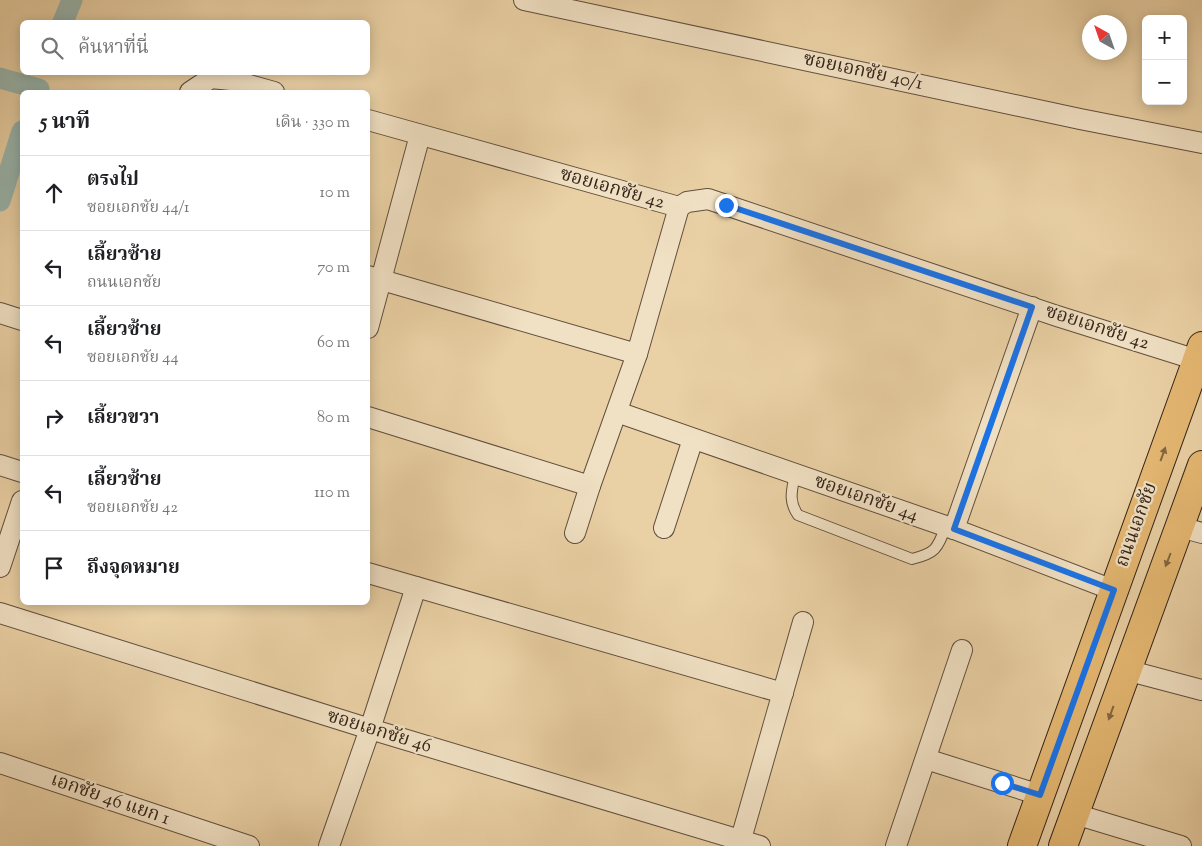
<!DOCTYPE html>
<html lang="th">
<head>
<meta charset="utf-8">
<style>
	body { margin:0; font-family:"Sorts Mill Goudy","Noto Serif Thai",serif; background:#f2f2f2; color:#202124 }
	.controls { position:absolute; right:15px; top:15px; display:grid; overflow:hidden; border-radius:8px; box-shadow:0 2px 12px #0003 }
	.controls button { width:45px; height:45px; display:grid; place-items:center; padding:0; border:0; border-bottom:1px solid #e0e0e0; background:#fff; color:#202124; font:25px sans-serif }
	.compass { position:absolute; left:1082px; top:15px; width:45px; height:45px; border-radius:50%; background:#fff; box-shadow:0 2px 12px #0003; rotate:320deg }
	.stop { position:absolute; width:15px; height:15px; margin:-11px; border:4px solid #1a73e8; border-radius:50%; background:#fff }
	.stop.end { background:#1a73e8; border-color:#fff; box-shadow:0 1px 5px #0008 }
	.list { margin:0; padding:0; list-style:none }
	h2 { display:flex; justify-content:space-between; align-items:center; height:65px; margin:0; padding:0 20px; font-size:21px }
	h2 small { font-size:16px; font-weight:400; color:#757577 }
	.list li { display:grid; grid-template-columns:32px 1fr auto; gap:15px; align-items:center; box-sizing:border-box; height:75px; padding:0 20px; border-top:1px solid #e0e0e0 }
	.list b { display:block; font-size:19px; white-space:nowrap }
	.list p { margin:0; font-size:16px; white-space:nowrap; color:#757577 }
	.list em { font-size:16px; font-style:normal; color:#757577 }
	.icon { flex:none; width:28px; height:28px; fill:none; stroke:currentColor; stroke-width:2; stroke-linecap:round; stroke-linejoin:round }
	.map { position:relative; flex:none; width:1202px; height:846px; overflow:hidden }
	.search { position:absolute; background:#fff; box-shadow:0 2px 12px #0003; left:20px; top:20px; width:350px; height:55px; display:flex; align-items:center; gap:12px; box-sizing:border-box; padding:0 18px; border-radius:8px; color:#757577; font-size:19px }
	.panel { position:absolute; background:#fff; box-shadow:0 2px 12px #0003; left:20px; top:90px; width:350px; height:515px; border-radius:8px }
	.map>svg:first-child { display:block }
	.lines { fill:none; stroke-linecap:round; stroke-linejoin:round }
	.canal { stroke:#99b6ae; stroke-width:21 }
	.service-casing { stroke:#624f3d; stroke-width:12 }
	.minor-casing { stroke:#624f3d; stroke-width:22 }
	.primary-casing { stroke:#34241a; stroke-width:30 }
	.service { stroke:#f1e1c4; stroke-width:10 }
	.minor { stroke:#f1e1c4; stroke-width:20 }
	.primary { stroke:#e5b872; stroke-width:28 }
	.oneway { fill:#846742 }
	.route { stroke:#1a73e8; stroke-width:6 }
	.labels { text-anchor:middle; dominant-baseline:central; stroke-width:4.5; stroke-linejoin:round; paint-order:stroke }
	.street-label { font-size:19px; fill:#34241a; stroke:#f1e1c4 }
</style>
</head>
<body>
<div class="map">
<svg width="1202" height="846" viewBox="0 0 1202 846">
	<rect width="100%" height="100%" fill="#ead1a5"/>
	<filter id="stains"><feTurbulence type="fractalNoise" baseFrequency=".004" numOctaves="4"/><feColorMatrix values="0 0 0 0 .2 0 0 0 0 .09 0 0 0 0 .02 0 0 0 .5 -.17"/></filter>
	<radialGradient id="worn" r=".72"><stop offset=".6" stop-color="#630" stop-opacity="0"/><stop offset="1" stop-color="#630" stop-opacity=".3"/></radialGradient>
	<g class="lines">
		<g class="canal">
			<path d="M63 22 72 0"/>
			<path d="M0 78 39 89"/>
			<path d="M0 201 22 131"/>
		</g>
		<g class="service-casing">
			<path id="service" d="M795 474C792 490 788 501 798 515L912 559C936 553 937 549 946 526"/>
		</g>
		<g class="minor-casing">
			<g id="minor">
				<path d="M524 0 1080 119 1202 143"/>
				<path d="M190 92 211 78 231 80 274 92"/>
				<path d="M368 120 679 207 687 202 708 199 1057 316 1197 360"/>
				<path d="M368 276 637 354"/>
				<path d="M0 313 22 320"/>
				<path d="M368 328 420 135"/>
				<path d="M617 412 954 529 1113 590"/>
				<path d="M368 417 590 486"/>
				<path d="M0 465 22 472"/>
				<path d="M1180 527 1202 533"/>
				<path d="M664 528 693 439"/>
				<path d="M954 529 1032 307"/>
				<path d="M575 533 590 486 637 354 679 207"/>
				<path d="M0 567 22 501"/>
				<path d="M368 573 783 693"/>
				<path d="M0 613 370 729 760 846"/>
				<path d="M1126 670 1202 690"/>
				<path d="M926 759 1040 795"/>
				<path d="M0 763 249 846"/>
				<path d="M1075 814 1181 846"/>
				<path d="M329 846 370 729 416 587"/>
				<path d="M739 846 803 622"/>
				<path d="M896 846 962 650"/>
			</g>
		</g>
		<g class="primary-casing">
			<g id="primary">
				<path d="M1022 846 1202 346"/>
				<path d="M1063 846 1202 465"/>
			</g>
		</g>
		<use href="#service" class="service"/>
		<use href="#minor" class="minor"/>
		<use href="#primary" class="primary"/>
	</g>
	<defs><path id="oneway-solid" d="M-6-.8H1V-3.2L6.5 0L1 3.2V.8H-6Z" transform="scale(1.25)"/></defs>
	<g class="oneway">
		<use href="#oneway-solid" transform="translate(1163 454) rotate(-70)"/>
		<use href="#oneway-solid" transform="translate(1168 560) rotate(111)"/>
		<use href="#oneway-solid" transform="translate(1111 713) rotate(110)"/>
	</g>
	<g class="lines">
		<path class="route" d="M726 205 1032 307 954 529 1114 590 1040 795 1002 783"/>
	</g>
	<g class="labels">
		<g class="street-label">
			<text transform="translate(863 72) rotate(12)">ซอยเอกชัย 40/1</text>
			<text transform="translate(612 189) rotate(16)">ซอยเอกชัย 42</text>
			<text transform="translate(1097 328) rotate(18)">ซอยเอกชัย 42</text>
			<text transform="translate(866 499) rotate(19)">ซอยเอกชัย 44</text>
			<text transform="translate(1137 525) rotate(-70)">ถนนเอกชัย</text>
			<text transform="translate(379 732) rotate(17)">ซอยเอกชัย 46</text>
			<text transform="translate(110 800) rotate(19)">เอกชัย 46 แยก 1</text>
		</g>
	</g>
	<rect width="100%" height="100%" filter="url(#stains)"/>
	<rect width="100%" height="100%" fill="url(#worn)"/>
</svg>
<div class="controls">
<button>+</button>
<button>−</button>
</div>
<svg class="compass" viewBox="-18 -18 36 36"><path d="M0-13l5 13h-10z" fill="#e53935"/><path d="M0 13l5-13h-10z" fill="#757577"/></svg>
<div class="stop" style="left:1002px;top:783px"></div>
<div class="stop end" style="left:726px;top:205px"></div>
<div class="search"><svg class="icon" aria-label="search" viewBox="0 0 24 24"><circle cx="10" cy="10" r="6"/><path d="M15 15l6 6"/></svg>ค้นหาที่นี่</div>
<section class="panel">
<h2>5 นาที<small>เดิน · 330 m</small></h2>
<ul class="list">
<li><svg class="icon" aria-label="ahead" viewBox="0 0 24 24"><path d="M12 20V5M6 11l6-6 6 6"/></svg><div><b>ตรงไป</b><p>ซอยเอกชัย 44/1</p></div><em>10 m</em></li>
<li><svg class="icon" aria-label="left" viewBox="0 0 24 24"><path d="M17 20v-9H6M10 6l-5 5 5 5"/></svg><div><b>เลี้ยวซ้าย</b><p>ถนนเอกชัย</p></div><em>70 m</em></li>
<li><svg class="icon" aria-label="left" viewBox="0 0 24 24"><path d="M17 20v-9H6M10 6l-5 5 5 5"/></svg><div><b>เลี้ยวซ้าย</b><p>ซอยเอกชัย 44</p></div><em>60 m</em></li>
<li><svg class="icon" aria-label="right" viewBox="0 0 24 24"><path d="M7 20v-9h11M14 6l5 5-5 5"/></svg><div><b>เลี้ยวขวา</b></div><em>80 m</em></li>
<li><svg class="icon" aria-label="left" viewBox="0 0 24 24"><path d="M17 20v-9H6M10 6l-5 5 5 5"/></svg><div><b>เลี้ยวซ้าย</b><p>ซอยเอกชัย 42</p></div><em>110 m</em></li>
<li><svg class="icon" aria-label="arrive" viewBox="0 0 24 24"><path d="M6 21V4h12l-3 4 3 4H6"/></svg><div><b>ถึงจุดหมาย</b></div></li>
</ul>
</section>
</div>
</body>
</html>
